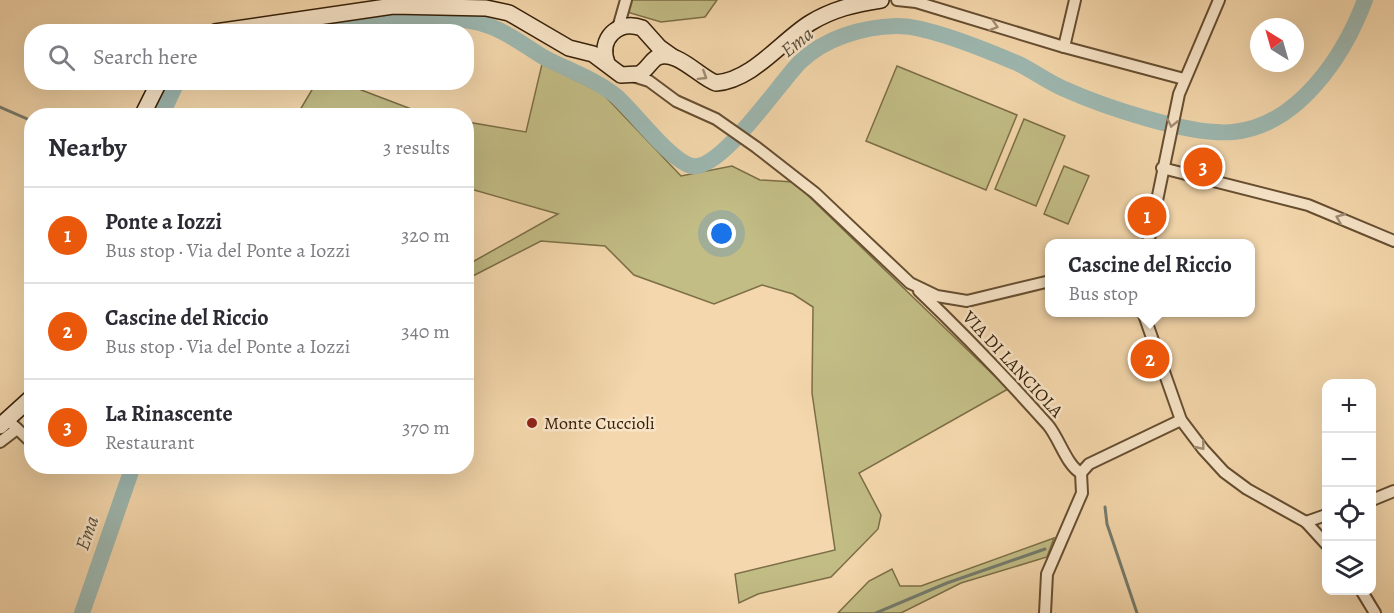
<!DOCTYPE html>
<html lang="en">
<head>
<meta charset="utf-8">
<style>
	body { margin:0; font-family:Alegreya,serif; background:#f2f2f3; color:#2b2b33 }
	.controls { position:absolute; right:18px; bottom:18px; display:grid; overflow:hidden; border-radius:12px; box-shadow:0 6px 24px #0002 }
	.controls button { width:54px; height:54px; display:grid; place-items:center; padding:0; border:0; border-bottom:2px solid #e1e1e2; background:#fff; color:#2b2b33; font:30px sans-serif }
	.compass { position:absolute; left:1250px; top:18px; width:54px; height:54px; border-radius:50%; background:#fff; box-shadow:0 6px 24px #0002; rotate:323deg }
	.you { position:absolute; left:722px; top:234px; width:21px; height:21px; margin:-15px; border:4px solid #fff; border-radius:50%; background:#1a73e8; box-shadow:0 0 0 9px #1a73e833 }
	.badge { display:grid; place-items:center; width:39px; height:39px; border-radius:50%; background:#ea580c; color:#fff; font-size:20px; font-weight:700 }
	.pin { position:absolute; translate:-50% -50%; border:3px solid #fff; box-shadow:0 2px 6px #0006 }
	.popup { position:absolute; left:1045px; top:239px; width:210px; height:78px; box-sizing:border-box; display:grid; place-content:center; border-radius:12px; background:#fff; filter:drop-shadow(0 2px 4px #0005); font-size:20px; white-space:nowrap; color:#7c7c81 }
	.popup b { font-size:22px; color:#2b2b33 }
	.popup::after { content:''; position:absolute; left:50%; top:100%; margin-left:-12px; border:12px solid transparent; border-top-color:#fff }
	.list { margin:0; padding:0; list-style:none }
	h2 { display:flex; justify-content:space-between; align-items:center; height:78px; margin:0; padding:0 24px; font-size:26px }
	h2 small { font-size:20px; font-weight:400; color:#7c7c81 }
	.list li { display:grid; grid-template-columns:39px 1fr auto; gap:18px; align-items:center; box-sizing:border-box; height:96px; padding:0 24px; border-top:2px solid #e1e1e2 }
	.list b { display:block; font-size:22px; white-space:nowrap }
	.list p { margin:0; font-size:20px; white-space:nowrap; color:#7c7c81 }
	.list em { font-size:20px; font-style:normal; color:#7c7c81 }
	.icon { flex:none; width:33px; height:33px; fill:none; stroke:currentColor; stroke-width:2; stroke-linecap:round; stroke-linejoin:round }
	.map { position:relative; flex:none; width:1394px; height:613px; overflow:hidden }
	.search { position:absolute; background:#fff; box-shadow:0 6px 24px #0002; left:24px; top:24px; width:450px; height:66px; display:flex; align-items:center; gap:15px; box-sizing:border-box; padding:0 21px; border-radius:24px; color:#7c7c81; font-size:22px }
	.panel { position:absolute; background:#fff; box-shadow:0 6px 24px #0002; left:24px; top:108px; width:450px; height:366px; border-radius:24px }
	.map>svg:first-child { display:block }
	.green { fill:#c2bc85; stroke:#7c6e46; stroke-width:1.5 }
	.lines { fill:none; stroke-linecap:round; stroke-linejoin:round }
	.stream { stroke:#747b6d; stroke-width:3 }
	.river { stroke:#9db8b1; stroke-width:16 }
	.street-casing { stroke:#664e31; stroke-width:14 }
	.secondary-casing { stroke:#372008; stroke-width:18 }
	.street { stroke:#f8e5c9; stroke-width:10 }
	.secondary { stroke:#f8e5c9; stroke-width:15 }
	.oneway { stroke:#a18c72 }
	.poi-dot { fill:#8f2418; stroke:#f8e5c9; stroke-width:2 }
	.labels { text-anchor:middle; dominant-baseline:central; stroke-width:5; stroke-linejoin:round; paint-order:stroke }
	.street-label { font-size:18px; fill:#372008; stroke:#f8e5c9 }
	.poi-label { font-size:18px; fill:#372008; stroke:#f8e5c9; text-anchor:start }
	.water-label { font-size:20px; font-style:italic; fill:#564e3b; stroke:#f8e5c9 }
</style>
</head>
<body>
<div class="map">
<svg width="1394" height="613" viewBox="0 0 1394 613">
	<rect width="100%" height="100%" fill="#f4d7ac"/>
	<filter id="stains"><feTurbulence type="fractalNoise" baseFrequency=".00333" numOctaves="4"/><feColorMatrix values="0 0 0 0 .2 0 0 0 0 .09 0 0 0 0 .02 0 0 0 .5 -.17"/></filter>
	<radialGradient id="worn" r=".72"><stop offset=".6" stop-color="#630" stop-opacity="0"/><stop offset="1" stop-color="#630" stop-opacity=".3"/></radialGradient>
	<g class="green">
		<path d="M626 0H717L705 17 661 22 627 12Z"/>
		<path d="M542 64 602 93 681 176 732 166 760 180 794 182 1008 389 859 473 881 515 878 529 831 577 758 594 739 603 735 574 835 550 812 393 813 307 793 294 762 285 714 304 634 275 605 246 541 241 467 279V265L558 214 467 188V122L526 132Z"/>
		<path d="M897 66 1017 115 986 190 866 141Z"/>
		<path d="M316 83H343L427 115H297Z"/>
		<path d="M1024 119 1065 136 1036 206 995 189Z"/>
		<path d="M1064 166 1089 176 1068 224 1044 214Z"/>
		<path d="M1054 538 1047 557 961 583 901 613H838L869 581 892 569 900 586H921Z"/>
	</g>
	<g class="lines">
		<g class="stream">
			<path d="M471 22 473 13"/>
			<path d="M0 107 32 121"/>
			<path d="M1105 507 1107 524 1137 613"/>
			<path d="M876 613 947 583 1045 549"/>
		</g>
		<g class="river">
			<path d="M328 32C376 24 447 9 492 27 512 35 528 48 545 58 568 70 595 79 616 96 634 111 670 161 692 166 721 171 780 82 800 62 825 38 862 27 896 26 925 25 991 52 1019 64 1033 71 1047 81 1062 88 1102 106 1189 136 1233 132 1298 126 1344 56 1365 0"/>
			<path d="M161 116 177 82"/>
			<path d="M82 613 133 466"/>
		</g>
		<g class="street-casing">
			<g id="street">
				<path d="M897 0 916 2 1064 47 1184 79"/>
				<path d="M618 28 626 0"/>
				<path d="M1064 47 1075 0"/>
				<path d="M633 76 649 81 676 101 716 119 756 147 815 193 910 283 937 296 967 301 1050 281"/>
				<path d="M1162 168 1308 205 1394 241"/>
				<path d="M1148 244 1179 94 1219 0"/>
				<path d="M919 291C964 334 1006 378 1048 425 1059 438 1067 466 1081 473"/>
				<path d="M1143 312 1181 420 1203 449 1224 472 1247 489 1306 522 1326 544"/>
				<path d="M8 420 32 443"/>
				<path d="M0 442 17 429"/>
				<path d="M59 466H60"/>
				<path d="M1372 500 1394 491"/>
				<path d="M1306 522 1326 515"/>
				<path d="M1361 590 1375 613"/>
				<path d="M1045 613 1047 574 1082 493 1081 473 1089 464 1181 420"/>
			</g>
		</g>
		<g class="secondary-casing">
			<g id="secondary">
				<path d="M215 32 393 6 486 8 509 13 569 48 593 54 621 75 639 74C647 70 650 62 656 58 675 47 700 78 716 83 753 80 781 41 810 23 833 9 855 4 881 0"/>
				<path d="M607 63C598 39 618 19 642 28L659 47 673 57"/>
				<path d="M142 116 159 82"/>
				<path d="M0 426 32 397"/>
			</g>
		</g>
		<use href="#street" class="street"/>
		<use href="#secondary" class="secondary"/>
	</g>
	<defs><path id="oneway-chevron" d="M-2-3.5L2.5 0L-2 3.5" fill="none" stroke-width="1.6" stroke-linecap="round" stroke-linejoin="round" transform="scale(1.5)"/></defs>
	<g class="oneway">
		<use href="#oneway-chevron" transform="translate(994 26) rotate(17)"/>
		<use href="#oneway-chevron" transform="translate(703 76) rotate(32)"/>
		<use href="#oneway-chevron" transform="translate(1172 123) rotate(103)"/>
		<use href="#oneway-chevron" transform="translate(1340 218) rotate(-158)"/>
		<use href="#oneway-chevron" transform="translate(1201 446) rotate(51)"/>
	</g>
	<circle class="poi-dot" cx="532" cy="423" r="6"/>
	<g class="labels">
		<g class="street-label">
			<text transform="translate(1013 364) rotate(47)">VIA DI LANCIOLA</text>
		</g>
		<g class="poi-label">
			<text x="544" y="423">Monte Cuccioli</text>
		</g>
		<g class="water-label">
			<text transform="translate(797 42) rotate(-39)">Ema</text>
			<text transform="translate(87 533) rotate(-71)">Ema</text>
		</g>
	</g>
	<rect width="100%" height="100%" filter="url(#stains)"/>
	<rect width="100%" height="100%" fill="url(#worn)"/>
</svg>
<div class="controls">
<button>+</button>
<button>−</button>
<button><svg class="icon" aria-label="locate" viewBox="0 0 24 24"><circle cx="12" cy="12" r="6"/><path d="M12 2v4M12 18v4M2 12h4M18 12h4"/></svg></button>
<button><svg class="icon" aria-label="layers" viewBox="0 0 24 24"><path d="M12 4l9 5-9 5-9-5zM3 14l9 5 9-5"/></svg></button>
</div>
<svg class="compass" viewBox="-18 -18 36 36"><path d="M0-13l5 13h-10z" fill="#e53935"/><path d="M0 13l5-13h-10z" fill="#7c7c81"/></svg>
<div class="you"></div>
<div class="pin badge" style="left:1147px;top:216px">1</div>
<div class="pin badge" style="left:1150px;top:359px">2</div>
<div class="popup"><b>Cascine del Riccio</b>Bus stop</div>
<div class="pin badge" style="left:1203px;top:167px">3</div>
<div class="search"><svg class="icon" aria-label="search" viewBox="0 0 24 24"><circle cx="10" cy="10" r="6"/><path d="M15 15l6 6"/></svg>Search here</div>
<section class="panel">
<h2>Nearby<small>3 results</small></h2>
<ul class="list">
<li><span class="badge">1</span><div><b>Ponte a Iozzi</b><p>Bus stop · Via del Ponte a Iozzi</p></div><em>320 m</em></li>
<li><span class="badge">2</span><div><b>Cascine del Riccio</b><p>Bus stop · Via del Ponte a Iozzi</p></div><em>340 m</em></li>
<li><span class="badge">3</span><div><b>La Rinascente</b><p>Restaurant</p></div><em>370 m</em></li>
</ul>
</section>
</div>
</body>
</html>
